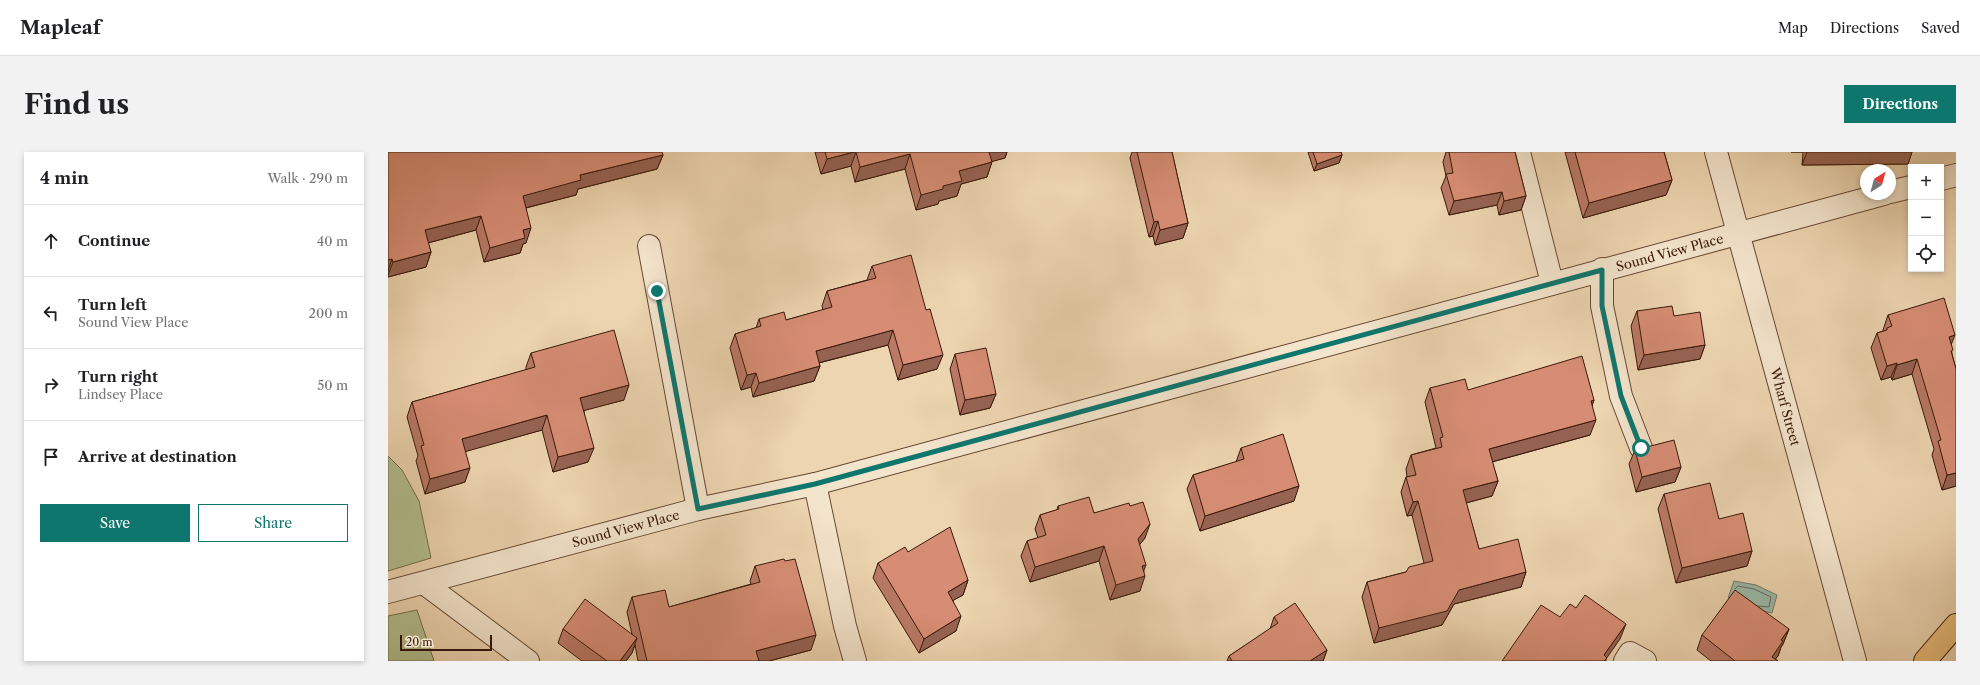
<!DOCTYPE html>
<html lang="en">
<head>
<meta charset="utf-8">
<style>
	body { margin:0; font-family:"Libre Caslon Text",serif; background:#f2f2f2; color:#202124 }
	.controls { position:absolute; right:12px; top:12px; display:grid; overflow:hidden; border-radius:0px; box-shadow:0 2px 6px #0003 }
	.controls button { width:36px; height:36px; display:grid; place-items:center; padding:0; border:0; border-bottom:1px solid #e0e0e0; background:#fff; color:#202124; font:20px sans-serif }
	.compass { position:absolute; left:1472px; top:12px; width:36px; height:36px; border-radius:50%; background:#fff; box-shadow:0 2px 6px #0003; rotate:36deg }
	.scale { position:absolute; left:12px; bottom:10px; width:92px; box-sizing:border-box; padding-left:4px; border:2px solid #3a1908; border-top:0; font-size:11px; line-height:14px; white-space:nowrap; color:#3a1908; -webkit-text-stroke:3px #f3e4cc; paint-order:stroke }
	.stop { position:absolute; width:12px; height:12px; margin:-9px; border:3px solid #0f766e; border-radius:50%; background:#fff }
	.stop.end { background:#0f766e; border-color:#fff; box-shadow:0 1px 4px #0008 }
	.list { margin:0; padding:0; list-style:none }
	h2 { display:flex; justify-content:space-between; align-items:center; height:52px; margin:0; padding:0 16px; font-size:17px }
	h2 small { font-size:13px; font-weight:400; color:#757577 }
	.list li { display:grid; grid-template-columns:26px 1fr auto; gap:12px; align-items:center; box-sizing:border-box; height:72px; padding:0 16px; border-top:1px solid #e0e0e0 }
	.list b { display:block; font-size:15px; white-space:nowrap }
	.list p { margin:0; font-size:13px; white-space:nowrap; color:#757577 }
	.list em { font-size:13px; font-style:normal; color:#757577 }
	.actions { display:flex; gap:8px; padding:12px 16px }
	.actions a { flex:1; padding:9px 0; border:1px solid #0f766e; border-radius:0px; text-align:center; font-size:14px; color:#0f766e }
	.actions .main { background:#0f766e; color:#fff }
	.icon { flex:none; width:22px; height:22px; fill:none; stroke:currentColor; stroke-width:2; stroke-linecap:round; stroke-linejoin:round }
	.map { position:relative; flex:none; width:1568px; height:509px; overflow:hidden; border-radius:0px }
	header { display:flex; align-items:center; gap:24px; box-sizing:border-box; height:56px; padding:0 20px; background:#fff; border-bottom:1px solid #e0e0e0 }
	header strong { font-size:19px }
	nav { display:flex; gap:22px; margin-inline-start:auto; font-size:14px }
	.intro { display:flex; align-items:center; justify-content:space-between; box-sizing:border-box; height:96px; padding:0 24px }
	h1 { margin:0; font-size:28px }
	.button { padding:10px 18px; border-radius:0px; background:#0f766e; color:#fff; font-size:14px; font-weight:700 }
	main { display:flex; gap:24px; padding:0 24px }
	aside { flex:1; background:#fff; border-radius:0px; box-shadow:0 2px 6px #0003 }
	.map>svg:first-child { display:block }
	.green { fill:#b3be8f; stroke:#766c4c }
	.water { fill:#9ab9a8; stroke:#747968 }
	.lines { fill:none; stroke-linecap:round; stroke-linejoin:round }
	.shore { stroke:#6a6958; stroke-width:1 }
	.minor-casing { stroke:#674832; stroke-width:24 }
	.major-casing { stroke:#3a1908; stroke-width:24 }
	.minor { stroke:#f3e4cc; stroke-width:22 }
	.major { stroke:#e6ba78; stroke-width:22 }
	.wall { fill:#b97965; stroke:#3a1908 }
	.shaded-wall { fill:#966352; stroke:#3a1908 }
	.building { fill:#d78d75; stroke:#3a1908 }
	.route { stroke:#0f766e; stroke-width:5 }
	.labels { text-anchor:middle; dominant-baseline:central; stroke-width:3; stroke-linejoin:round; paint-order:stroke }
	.street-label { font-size:13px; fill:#3a1908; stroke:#f3e4cc }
</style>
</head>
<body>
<header>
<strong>Mapleaf</strong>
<nav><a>Map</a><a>Directions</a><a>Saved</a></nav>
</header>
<div class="intro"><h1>Find us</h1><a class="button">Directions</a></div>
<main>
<aside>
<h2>4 min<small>Walk · 290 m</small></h2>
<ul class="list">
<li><svg class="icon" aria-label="ahead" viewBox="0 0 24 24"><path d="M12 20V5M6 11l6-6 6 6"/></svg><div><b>Continue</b></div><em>40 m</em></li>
<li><svg class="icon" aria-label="left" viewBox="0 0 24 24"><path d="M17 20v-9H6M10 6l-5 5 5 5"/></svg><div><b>Turn left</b><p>Sound View Place</p></div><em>200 m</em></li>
<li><svg class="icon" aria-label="right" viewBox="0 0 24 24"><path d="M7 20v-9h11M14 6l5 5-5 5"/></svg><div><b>Turn right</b><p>Lindsey Place</p></div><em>50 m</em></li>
<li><svg class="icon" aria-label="arrive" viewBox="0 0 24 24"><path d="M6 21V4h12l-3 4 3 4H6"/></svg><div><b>Arrive at destination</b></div></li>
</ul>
<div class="actions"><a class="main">Save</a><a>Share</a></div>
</aside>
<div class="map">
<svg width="1568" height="509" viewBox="0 0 1568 509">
	<rect width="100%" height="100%" fill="#edd5b1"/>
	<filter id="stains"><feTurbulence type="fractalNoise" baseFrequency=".005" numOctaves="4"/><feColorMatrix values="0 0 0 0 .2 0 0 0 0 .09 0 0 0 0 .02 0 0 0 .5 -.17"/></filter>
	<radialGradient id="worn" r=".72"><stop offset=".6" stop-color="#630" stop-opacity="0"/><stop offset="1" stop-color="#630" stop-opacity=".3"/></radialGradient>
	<g class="green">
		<path d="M0 304 14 318 31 349 43 406 0 419Z"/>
		<path d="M29 458 46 509H0V464Z"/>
	</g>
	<path class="water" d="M1346 429 1368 433 1389 443 1384 461 1361 456 1340 446Z"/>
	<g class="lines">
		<path class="shore" d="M1347 437 1350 434 1366 437 1383 445 1381 455 1370 454"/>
		<g class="minor-casing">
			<g id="minor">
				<path d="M1131 0 1164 131"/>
				<path id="s1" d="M1328 0 1467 509"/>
				<path d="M1553 27 1568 23"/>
				<path d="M1502 40 1523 35"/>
				<path d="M261 94 310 357"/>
				<path d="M1214 117V154L1233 244 1253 296"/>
				<path d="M427 332 457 474 467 509"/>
				<path d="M37 432 140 509"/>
				<path id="s2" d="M0 440 310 357 427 332 1496 42"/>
				<path d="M1237 509 1242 501 1257 509"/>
			</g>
		</g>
		<g class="major-casing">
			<path id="major" d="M1537 509 1568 473"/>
		</g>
		<use href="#minor" class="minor"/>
		<use href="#major" class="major"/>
	</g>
	<g class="wall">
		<path d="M0 0 275 3 269 17 190 37 188 43 138 56V91L135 92 132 101 96 110 88 78 40 91 43 100 38 115 0 125Z"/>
		<path d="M427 0H619L617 6 604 9 599 25 573 32 569 44 551 49 550 52 528 58 517 17 467 30 463 14 433 22Z"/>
		<path d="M744 0H784L800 71 795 86 767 93 765 84 761 85 742 6Z"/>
		<path d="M920 0H953L954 3 951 11 926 19Z"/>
		<path d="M1058 0H1127L1138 44 1133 58 1111 63 1109 53 1061 63 1053 36 1058 24 1055 10Z"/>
		<path d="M1177 0H1276L1284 28 1278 43 1195 66Z"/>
		<path d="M1403 0H1524L1520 12 1414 13 1415 0Z"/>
		<path d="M484 114 549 217 510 228 500 193 431 211 432 214 426 229 365 245 363 235 353 238 342 196 347 182 368 176 371 167 398 168 435 158 434 154 439 139 479 128Z"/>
		<path d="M1249 159 1286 164 1317 193 1312 207 1250 218 1243 174Z"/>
		<path d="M1500 163 1563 192 1564 202 1568 217V334L1554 338 1544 303 1546 297 1524 222 1504 228 1503 225 1493 228 1483 196 1489 181 1495 179V178Z"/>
		<path d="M143 201 236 248 196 258 200 310 165 320 154 278 77 299V330L37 342 28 309 30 304 19 265 24 250 138 218V215Z"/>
		<path d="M567 202 608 242 602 256 572 263 562 217Z"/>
		<path d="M1042 236 1206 248 1204 253 1202 283 1104 310 1110 329 1104 344 1078 351 1091 397 1138 420 1133 435 1066 452 1054 473 986 491 974 445 979 430 1018 420 1036 411 1024 363 1019 364 1013 340 1018 325H1019L1018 317 1023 303 1048 296 1037 250Z"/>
		<path d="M853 296 906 349 812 379 799 337 805 323 848 310Z"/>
		<path d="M1247 298 1293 315 1287 330 1248 340 1241 312Z"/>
		<path d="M1276 342 1331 367 1364 399 1359 414 1288 431 1270 357Z"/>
		<path d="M670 354 706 361 742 354 757 386 751 393 756 419 752 439 722 448 711 409 642 430 633 404 639 389 650 386 647 377 652 363 669 358Z"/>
		<path d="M520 400 580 428 575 443 565 448 568 479 531 501 485 426 490 411Z"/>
		<path d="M367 414 423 498 381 509H250L247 493 244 501 238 509H194L170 491 175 477 244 482 239 460 244 445 281 455 363 432 362 429Z"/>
		<path d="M886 465 939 498 935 509H839L841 504 882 477Z"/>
		<path d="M1401 477 1395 492 1393 495 1390 504 1387 507 1390 509H1323L1309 498 1314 483Z"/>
	</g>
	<g class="shaded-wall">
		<path d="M466 0H468L463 14 433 22 439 7Z"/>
		<path d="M599 0H619L617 6 595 12Z"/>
		<path d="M1419 0H1524L1520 12 1414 13Z"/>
		<path d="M522 2 517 17 467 30 472 15Z"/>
		<path d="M275 3 269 17 190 37 188 43 129 58 135 44 192 23Z"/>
		<path d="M954 3 951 11 926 19 929 12Z"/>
		<path d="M604 10 599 25 573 32 569 44 551 49 550 52 528 58 533 43 571 19Z"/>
		<path d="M1284 28 1278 43 1195 66 1201 51Z"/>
		<path d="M1114 40 1109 53 1061 63 1066 49Z"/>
		<path d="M1138 44 1133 58 1111 63 1116 49Z"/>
		<path d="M93 64 88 78 32 93 37 78Z"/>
		<path d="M770 69 765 84 761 85 766 70Z"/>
		<path d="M800 71 795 86 767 93 772 78Z"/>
		<path d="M143 76 138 91 135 92 132 101 96 110 102 96 135 78Z"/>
		<path d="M43 100 38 115 0 125V123L5 110Z"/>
		<path d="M4 107 0 119V108Z"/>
		<path d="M505 178 500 193 422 213 428 199Z"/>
		<path d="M1567 183 1561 198V185Z"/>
		<path d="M1317 193 1312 207 1250 218 1256 203Z"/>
		<path d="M555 203 549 217 510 228 515 213Z"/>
		<path d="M1529 207 1524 222 1504 228 1509 213Z"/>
		<path d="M1509 211 1503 225 1493 228 1499 214Z"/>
		<path d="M432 214 426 229 365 245 371 231Z"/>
		<path d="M368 221 363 235 353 238 359 223Z"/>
		<path d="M241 233 236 248 187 261 192 246Z"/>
		<path d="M608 242 602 256 572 263 577 248Z"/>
		<path d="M1206 248 1201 263 1203 249Z"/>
		<path d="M159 263 154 278 69 302 74 287Z"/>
		<path d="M1208 268 1202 283 1096 312 1101 297Z"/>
		<path d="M206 296 200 310 165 320 170 305Z"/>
		<path d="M1293 315 1287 330 1248 340 1254 325Z"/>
		<path d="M82 316 77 330 37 342 42 327Z"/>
		<path d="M1568 321V334L1554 338 1559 323Z"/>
		<path d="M1110 329 1104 344 1070 353 1075 338Z"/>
		<path d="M911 334 906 349 812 379 817 364Z"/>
		<path d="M1030 349 1024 363 1019 364 1025 350Z"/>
		<path d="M762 372 757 386 744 402 750 387Z"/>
		<path d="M716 394 711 409 642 430 647 415Z"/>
		<path d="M1364 399 1359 414 1288 431 1294 416Z"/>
		<path d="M758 413 753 425 757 424 752 439 722 448 728 433 754 414Z"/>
		<path d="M1138 420 1133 435 1066 452 1054 473 986 491 991 476 1071 438Z"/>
		<path d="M580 428 575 443 555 454 560 440Z"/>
		<path d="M573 464 568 479 531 501 536 487Z"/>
		<path d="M1238 472 1232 487 1218 507V509H1214L1216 503Z"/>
		<path d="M1401 477 1395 492 1393 495 1390 504 1386 509 1384 505 1393 488Z"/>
		<path d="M428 483 423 498 381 509H364L368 499Z"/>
		<path d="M249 486 244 501 238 509H232Z"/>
		<path d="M939 498 935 509H922Z"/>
	</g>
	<g class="building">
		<path d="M0 0H274L275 3 192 23 193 28 135 44 143 76 135 78 137 86 102 96 93 64 37 78 43 100 5 110 4 107 0 108Z"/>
		<path d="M437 0H466L439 7Z"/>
		<path d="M468 0H601L604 10 571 19 574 29 555 34V37L533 43 522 2 472 15Z"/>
		<path d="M749 0H784L800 71 772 78 770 69 766 70Z"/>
		<path d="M925 0H953L954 3 929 12Z"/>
		<path d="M1061 0H1127L1138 44 1116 49 1114 40 1066 49 1058 22 1065 21Z"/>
		<path d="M1187 0H1276L1284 28 1201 51Z"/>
		<path d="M523 103 538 158 542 157 555 203 515 213 505 178 428 199 432 214 371 231 368 221 359 223 347 182 373 174 371 167 396 160 398 168 444 155 439 139 488 126 484 114Z"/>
		<path d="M1556 146 1567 183 1561 185 1565 198 1563 199 1568 217V321L1559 323 1550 289 1553 288 1529 207 1509 213V211L1499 214 1489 181 1499 178V176L1504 174 1500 163Z"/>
		<path d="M1284 154 1286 164 1312 160 1317 193 1256 203 1249 159Z"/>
		<path d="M226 178 241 233 192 246 206 296 170 305 159 263 74 287 82 316 42 327 33 294 36 293 24 250 147 215 143 201Z"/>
		<path d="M598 196 608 242 577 248 567 202Z"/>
		<path d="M1194 204 1206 248 1203 249 1208 268 1101 297 1110 329 1075 338 1091 397 1130 387 1138 420 1071 438 1059 459 991 476 979 430 1018 420 1021 415 1045 409 1030 349 1025 350 1018 325 1028 323 1023 303 1054 295 1052 286 1055 285 1042 236 1077 227 1080 238Z"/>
		<path d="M895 282 911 334 817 364 805 323 856 307 853 296Z"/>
		<path d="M1286 288 1293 315 1254 325 1247 298Z"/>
		<path d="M1322 331 1331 367 1355 361 1364 399 1294 416 1276 342Z"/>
		<path d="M701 345 706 361 741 351 742 354 755 350 762 372 750 387 758 413 754 414 757 424 728 433 716 394 647 415 639 389 658 383 652 363 671 357 670 354Z"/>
		<path d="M562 375 580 428 560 440 573 464 536 487 490 411 517 395 520 400Z"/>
		<path d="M396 407 397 409 407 407 428 483 368 499 371 509H259L244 445 277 438 281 455 372 430 367 414Z"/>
		<path d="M1347 438 1401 477 1393 488 1395 489 1384 505 1390 509H1347L1314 483Z"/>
		<path d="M1197 443 1238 472 1216 503 1219 506 1216 509H1114L1153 453 1172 465 1182 452 1188 456Z"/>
		<path d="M197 447 249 486 232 509H219L175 477Z"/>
		<path d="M907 451 939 498 922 509H844L841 504 890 471 886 465Z"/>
	</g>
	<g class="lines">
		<path class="route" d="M269 139 310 357 427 332 1214 118V154L1233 244 1253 296"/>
	</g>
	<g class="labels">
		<g class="street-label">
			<text stroke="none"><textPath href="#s2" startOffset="1326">Sound View Place</textPath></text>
			<text stroke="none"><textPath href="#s1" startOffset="264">Wharf Street</textPath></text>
			<text stroke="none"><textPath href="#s2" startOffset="246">Sound View Place</textPath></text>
		</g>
	</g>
	<rect width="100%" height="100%" filter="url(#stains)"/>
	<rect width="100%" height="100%" fill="url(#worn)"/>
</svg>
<div class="controls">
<button>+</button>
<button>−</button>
<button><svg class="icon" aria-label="locate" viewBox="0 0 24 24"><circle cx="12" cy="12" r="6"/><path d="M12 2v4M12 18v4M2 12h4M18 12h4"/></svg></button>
</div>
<svg class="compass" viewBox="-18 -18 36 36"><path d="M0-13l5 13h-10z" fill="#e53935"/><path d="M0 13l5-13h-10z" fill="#757577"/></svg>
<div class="scale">20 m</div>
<div class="stop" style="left:1253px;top:296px"></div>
<div class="stop end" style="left:269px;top:139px"></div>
</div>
</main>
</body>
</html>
